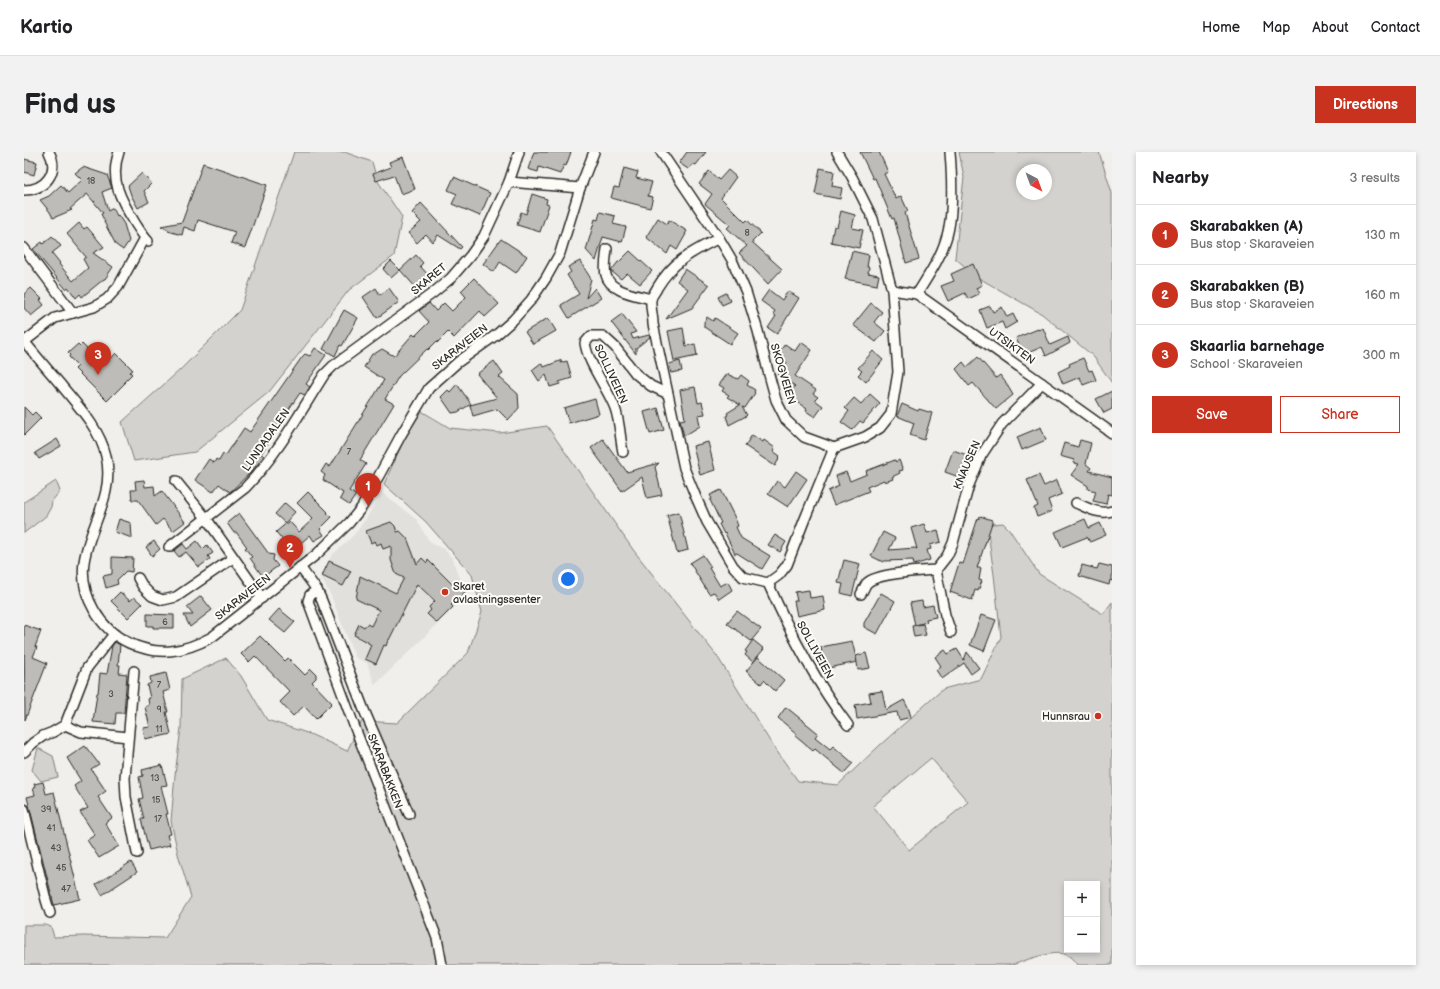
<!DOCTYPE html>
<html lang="en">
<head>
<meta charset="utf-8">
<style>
	body { margin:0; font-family:"Balsamiq Sans",sans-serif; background:#f2f2f2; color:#202124 }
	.controls { position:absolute; right:12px; bottom:12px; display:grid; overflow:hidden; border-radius:0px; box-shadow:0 2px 6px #0003 }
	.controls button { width:36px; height:36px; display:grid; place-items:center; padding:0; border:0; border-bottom:1px solid #e0e0e0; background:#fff; color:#202124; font:20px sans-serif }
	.compass { position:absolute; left:992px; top:12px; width:36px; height:36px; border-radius:50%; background:#fff; box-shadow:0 2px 6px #0003; rotate:139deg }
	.you { position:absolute; left:544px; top:427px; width:14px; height:14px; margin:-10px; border:3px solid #fff; border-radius:50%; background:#1a73e8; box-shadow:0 0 0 6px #1a73e833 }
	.badge { display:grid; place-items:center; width:26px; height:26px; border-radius:50%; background:#c8321e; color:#fff; font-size:13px; font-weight:700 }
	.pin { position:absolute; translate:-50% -33px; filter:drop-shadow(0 1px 2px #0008) }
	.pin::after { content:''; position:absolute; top:21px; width:14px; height:12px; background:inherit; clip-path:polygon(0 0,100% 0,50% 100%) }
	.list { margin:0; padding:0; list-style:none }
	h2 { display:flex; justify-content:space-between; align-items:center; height:52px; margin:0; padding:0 16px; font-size:17px }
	h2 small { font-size:13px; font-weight:400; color:#757577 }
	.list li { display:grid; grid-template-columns:26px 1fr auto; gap:12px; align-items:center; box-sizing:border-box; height:60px; padding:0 16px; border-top:1px solid #e0e0e0 }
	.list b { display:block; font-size:15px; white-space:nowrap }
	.list p { margin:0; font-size:13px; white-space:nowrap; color:#757577 }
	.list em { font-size:13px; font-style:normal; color:#757577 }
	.actions { display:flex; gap:8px; padding:12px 16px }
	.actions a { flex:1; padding:9px 0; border:1px solid #c8321e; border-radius:0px; text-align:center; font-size:14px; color:#c8321e }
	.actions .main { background:#c8321e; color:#fff }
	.map { position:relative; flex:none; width:1088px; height:813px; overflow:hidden; border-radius:0px }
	header { display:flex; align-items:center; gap:24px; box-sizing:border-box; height:56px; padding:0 20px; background:#fff; border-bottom:1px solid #e0e0e0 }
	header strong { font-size:19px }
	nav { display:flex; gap:22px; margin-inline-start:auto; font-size:14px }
	.intro { display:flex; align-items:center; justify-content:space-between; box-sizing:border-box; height:96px; padding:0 24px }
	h1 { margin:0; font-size:28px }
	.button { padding:10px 18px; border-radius:0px; background:#c8321e; color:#fff; font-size:14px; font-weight:700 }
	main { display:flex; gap:24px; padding:0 24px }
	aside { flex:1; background:#fff; border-radius:0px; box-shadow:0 2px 6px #0003 }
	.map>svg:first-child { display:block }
	.built { fill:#e1e0dc }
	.green { fill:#d3d2cf; stroke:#7f7e7d; fill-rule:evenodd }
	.building { fill:#bdbcb8; stroke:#2b2b2b }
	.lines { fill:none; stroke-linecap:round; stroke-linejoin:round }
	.street-casing { stroke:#2b2b2b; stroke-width:12 }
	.street { stroke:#fdfcf7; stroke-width:9 }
	.poi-dot { fill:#c8321e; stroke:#fdfcf7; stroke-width:1.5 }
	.labels { text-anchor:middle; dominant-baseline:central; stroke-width:4; stroke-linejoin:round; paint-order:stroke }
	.number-label { font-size:9px; fill:#504f4e }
	.street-label { font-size:11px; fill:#2b2b2b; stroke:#fdfcf7 }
	.poi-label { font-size:11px; fill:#2b2b2b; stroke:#fdfcf7; text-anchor:start }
</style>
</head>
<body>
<header>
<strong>Kartio</strong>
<nav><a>Home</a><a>Map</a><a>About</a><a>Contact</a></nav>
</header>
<div class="intro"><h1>Find us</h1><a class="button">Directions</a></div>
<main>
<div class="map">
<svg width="1088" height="813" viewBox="0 0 1088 813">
	<rect width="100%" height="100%" fill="#f0efeb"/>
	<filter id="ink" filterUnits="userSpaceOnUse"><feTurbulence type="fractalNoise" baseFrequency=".025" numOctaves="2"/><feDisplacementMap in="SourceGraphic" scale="8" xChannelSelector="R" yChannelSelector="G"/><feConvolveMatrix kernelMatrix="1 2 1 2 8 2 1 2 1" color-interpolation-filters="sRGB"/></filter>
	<g filter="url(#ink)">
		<path class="built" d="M358 341 393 368 403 386 410 393 420 397 429 407 434 424 444 437 438 442 437 449 351 533 343 511 331 505 307 444 296 424 308 403 323 390 333 379 343 365Z"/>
		<g class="green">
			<path d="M270 0H322L323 1 348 10 353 28 378 65 370 104 325 138 245 240 171 300 110 309 98 270 156 218 216 158Z"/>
			<path d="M935 0H1075L1088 41V231L1069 204 1018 162 953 125 931 106 940 25ZM998 18H1022V42H998Z"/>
			<path d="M394 257 426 276 476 281 523 274 610 399 693 504 747 591 774 629 814 633 855 594 919 537 957 527 977 485 970 423 962 366 969 372 979 371 985 377 1015 422 1079 462 1088 450V813H1053C1051 810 1048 806 1045 804 1033 796 1001 808 989 813H0V773H22L27 775 30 785 60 784 141 786 167 745 154 702 147 669 151 623 157 576 158 527 202 506 217 524 243 568 286 582 323 599 338 569 373 571 444 501 458 460 448 423 402 370 360 332ZM907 606 944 650 885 698 849 654ZM1043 732H1073V798H1043Z"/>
			<path d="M32 329 36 339 28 349 27 355 22 364 0 381V350Z"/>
			<path d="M14 596 29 604 34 625 17 629 8 618Z"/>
		</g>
		<g class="building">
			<path d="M510 0H547L542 14 540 13 536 22 515 15 514 20 504 17Z"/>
			<path d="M663 0H682L672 13 670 12 664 17 655 11Z"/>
			<path d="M836 0H855L864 20 860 22 872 47 877 44 884 59 881 61 895 107 882 111 870 66 868 67 851 26 849 27Z"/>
			<path d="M379 5 391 37 377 42 370 23 352 29 349 22 367 15 365 10Z"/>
			<path d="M0 7 13 10 10 23 0 20Z"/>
			<path d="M179 11 243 33 221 96 207 91 211 80 174 68 171 79 160 75 158 83 144 79 145 78 137 74 158 70Z"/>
			<path d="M59 15 83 23 88 36 78 40 84 59 89 56 93 64 94 63 100 72 105 89 99 98 92 93 80 70H81L77 62 79 61 70 50 71 49 70 50 63 42 46 57 48 58 29 66 26 60 16 48 25 44 37 33 44 41 58 28 51 21Z"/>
			<path d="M600 16 614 20 612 26 628 30 624 44 629 45 626 56 587 46 590 35 595 36Z"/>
			<path d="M796 16 810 19 808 34 818 36 816 47 791 42Z"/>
			<path d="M704 18 712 25 697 46 721 70 723 68 737 81 728 90 758 117 744 132 715 101 723 94 703 76 706 73 681 52 688 42 675 32 685 19 695 28Z"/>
			<path d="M118 21 128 31 120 39 125 50 114 56 107 43 104 34Z"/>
			<path d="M430 25 466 41 456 64 428 52 433 42 424 38Z"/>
			<path d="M508 42 523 47 522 52 525 53 516 80 493 73 497 60 502 62Z"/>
			<path d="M397 51 438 95 436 97 414 83 409 90 402 82 393 91 384 81 397 70 388 61Z"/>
			<path d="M817 59 831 63 828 76 839 78 835 96 807 90 810 74 813 75Z"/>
			<path d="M576 60 591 64 589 72 602 75 598 90 579 85 572 109 562 98 571 67 574 68Z"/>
			<path d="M634 66 643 72 645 68 663 79 661 82H662L653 98 647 94 643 102 622 85Z"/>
			<path d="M55 71 60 77 63 75 80 95 69 101 89 115 81 127H80L58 145 56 142 52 146 44 135 42 137 9 97 18 90 19 92 28 84 37 94 28 101 36 111 35 112 49 129 64 116 59 107 62 105 43 82Z"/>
			<path d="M477 87 503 104 492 121 476 110 470 120 459 112Z"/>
			<path d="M606 99 628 119 616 132 603 121 597 127 587 119 594 110H595Z"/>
			<path d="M828 99 845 103 843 115H845L844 121 855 123 853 133 821 127Z"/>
			<path d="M392 103 399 111 396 114 408 127 395 139 376 118Z"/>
			<path d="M367 109 376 118 367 126 359 117Z"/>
			<path d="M556 109 567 127 562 146 571 136 577 146 545 166 537 153 555 142 543 123 547 120 544 115Z"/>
			<path d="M949 112 958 133 952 136 955 142 944 147 941 141 924 149 917 134 930 129 927 122Z"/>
			<path d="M661 117 685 133 668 156 642 167 664 137 653 129Z"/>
			<path d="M450 126 475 152 461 165 456 159 430 186 424 180 413 191 412 190 404 198 403 197 375 224 361 247 370 252 336 308 342 312 325 339 332 343 325 353 316 347 319 341 299 328 301 323 297 320 302 312 306 315 360 228 340 215 348 202H350L358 197 370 204 389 182 391 184 405 170 395 159 405 151 412 159 420 151 428 159 442 145 437 139Z"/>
			<path d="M7 136 18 147 16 148 20 153 7 164 0 156V142Z"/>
			<path d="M352 136 356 143 365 136 375 150 353 166 339 145Z"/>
			<path d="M745 138 758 148 764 139 775 146 753 182 744 176 752 164 749 162 751 159 737 149Z"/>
			<path d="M702 141 707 149 698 153 694 145Z"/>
			<path d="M847 151 858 160 850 170 861 179 852 190 829 173Z"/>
			<path d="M966 154 969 160 978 155 983 165 989 162 993 170 981 177 978 170 963 176 956 158Z"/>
			<path d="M320 158 334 166 318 194 316 193 311 204 299 197Z"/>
			<path d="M598 162 612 180 607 182 609 187 625 183 626 185 612 196V202L587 170Z"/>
			<path d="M683 165 689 169 691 166 714 181 706 192 680 175V170Z"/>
			<path d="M524 166 532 179 509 192 501 180Z"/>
			<path d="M659 176 662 194 671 192 673 204 650 209 644 179Z"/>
			<path d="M1019 176 1026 193 1044 185 1046 191 1022 204 1018 195 999 203 992 186 1014 177V178Z"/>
			<path d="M777 190 788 198 771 224 792 238 789 242 794 245 791 248 799 254 791 265 782 259 783 257 764 244 771 234 754 223 763 210 753 203 761 192 771 199Z"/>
			<path d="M54 192 56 194 58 192 67 201 69 199 82 212 92 201 109 218 106 220 108 222 100 230 101 231 83 249 51 217 54 214 45 205 46 203 44 201Z"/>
			<path d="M291 196 302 203 282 232 286 235 281 243 276 241 265 257 266 258 237 302 240 304 228 319 206 340 195 332 189 340 171 328 185 307 190 311 192 307 195 309 199 302 202 303 220 276 226 280 278 205 281 202 286 204Z"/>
			<path d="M849 199 859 208 842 230 834 223 838 219 834 216Z"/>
			<path d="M954 205 972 226 976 223 982 231 989 243 972 257 949 231 945 234 932 217 939 210 943 215Z"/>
			<path d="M1059 206 1065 219 1068 218 1072 228 1059 233 1056 225 1039 232 1034 220 1046 214 1045 212Z"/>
			<path d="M538 208 536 211 543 209 548 226 535 230 536 232 526 235 522 223 515 229 508 218 517 211 520 215Z"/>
			<path d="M470 209 479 222 475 225 494 242 495 256 484 268 473 257 449 264 446 253 473 246 453 222Z"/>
			<path d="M656 209 658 219 647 221 645 212Z"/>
			<path d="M703 222 714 227 717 223 725 229 723 233 731 238 730 240 731 241 721 256 718 255 723 263 722 264 705 273 702 264 704 263 703 261 716 253 703 245 705 243 698 239 700 236 695 233Z"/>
			<path d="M433 232 447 252 434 260 428 261 417 245 424 238 426 240Z"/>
			<path d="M671 235 674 251 678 250 681 262 674 263 676 274 660 284 656 268 661 267 656 238Z"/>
			<path d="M1088 239V257L1080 261 1072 247Z"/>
			<path d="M846 242 856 251 839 271 836 269 828 278 817 270 825 259 821 256 830 246 837 252Z"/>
			<path d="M571 247 575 262 545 271 540 256Z"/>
			<path d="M878 252 894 259 895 257 908 261 900 288 886 283 890 271 873 264Z"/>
			<path d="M0 255 8 263 11 260 17 266 0 283Z"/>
			<path d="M634 256 640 278 626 282 620 260Z"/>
			<path d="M1017 275 1022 288 998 298 993 285Z"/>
			<path d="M728 283 739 290 740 288 751 296 749 299 756 304 754 306 755 307 751 314 721 294Z"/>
			<path d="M33 287 37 294 15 307 11 301Z"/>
			<path d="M579 287 603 320 635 311 631 315 638 343 623 346 618 325 598 339 567 296Z"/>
			<path d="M1056 288 1067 291 1062 312 1067 316 1065 319 1088 325V343L1084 342 1082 352 1069 349 1072 339 1064 337V334L1047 323 1055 312 1049 311 1050 308 1036 304 1040 291 1054 295Z"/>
			<path d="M684 290 691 318 676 323 669 294Z"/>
			<path d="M929 298 943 303 935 325 921 320Z"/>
			<path d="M871 308 872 310 875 308 879 318 875 319 876 321 868 325 869 327 861 330 860 328 843 335 845 339 810 353 804 339 815 334 812 324 822 320 826 329 843 322 842 319Z"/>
			<path d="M772 319 783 327 764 355 744 342 753 329 761 335Z"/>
			<path d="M1015 323 1020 334 1033 328 1038 342 1024 348 1028 359 1013 365 1010 356 1014 354 1003 328Z"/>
			<path d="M120 328 121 335 130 334 131 344 138 339 161 370 149 379 139 367 132 373 114 348H108L107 338H112L111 329Z"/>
			<path d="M697 338 711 366 714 374 712 375 717 386 746 404 738 417 713 401 711 402 701 381 700 382 695 372 697 371 686 348 688 347 686 343Z"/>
			<path d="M284 340 304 360 303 361 308 365 296 377 300 383 290 389 286 383 268 399 252 380 265 369 275 380 289 367 273 351Z"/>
			<path d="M261 351 271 360 261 371 251 362Z"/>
			<path d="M655 360 664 398 653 401 643 363Z"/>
			<path d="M215 361 245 402 250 403 249 408 254 414 239 425 226 406 228 405 221 396 223 395 212 380 210 381 203 371Z"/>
			<path d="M956 364 968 368V371L953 416H957L955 428 958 429 954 439 951 438 948 448 926 440 935 411 939 412 954 366 955 367Z"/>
			<path d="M95 367 107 371 108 386 91 380Z"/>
			<path d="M1061 367 1065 376 1076 371 1082 383 1066 390 1063 385 1038 395 1031 380Z"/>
			<path d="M367 370 371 374 373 380 376 379 383 386 393 412 398 406 403 411 404 408 431 435 436 429 444 437 427 453 429 455 413 471 403 462 407 458 405 455 411 449 393 432 365 488H364L362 494 360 493 352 512 341 507 347 493 344 491V490L330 483 335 472 340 475 343 472 347 474 355 458 332 447 336 424 372 441 380 426 372 422 367 408V394L359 397 357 391 353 393 351 389 347 391 342 379Z"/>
			<path d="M900 372 903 381 914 378 917 390 906 393 907 397 903 398 906 408 890 413 889 408 860 409 859 410 847 404 859 380 871 386 865 398 891 396 893 397 887 376Z"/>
			<path d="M751 383 762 390 756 400 744 393Z"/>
			<path d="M130 389 136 397 128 404 122 395Z"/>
			<path d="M173 389 179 397 183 393 189 401 184 404 186 407 175 415 162 400 155 405 150 399 159 392 163 397Z"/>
			<path d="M679 403 687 415 685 416 696 434 704 430 708 438 695 447 690 440 685 442 666 411Z"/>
			<path d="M88 405 109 406 108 420 102 419 93 428 94 432 82 436 79 424 88 422Z"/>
			<path d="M820 408 836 412 828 444 817 441 819 432 814 431Z"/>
			<path d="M305 409 327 419 319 434 298 424Z"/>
			<path d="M1075 412 1088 415V429L1086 428 1085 433 1055 424 1058 413 1073 417Z"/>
			<path d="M785 438 786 446 799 444 801 458 773 464 770 449H773L771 440Z"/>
			<path d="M96 440 106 449 110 445 118 452 104 466 87 449Z"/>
			<path d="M857 441 871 449 853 482 840 475V471Z"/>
			<path d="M177 444 188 458 166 475 160 463H169L163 455Z"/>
			<path d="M898 449 899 455 909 453 912 465 902 467 903 470 891 473 886 451Z"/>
			<path d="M255 457 271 470 261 481 245 468Z"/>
			<path d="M713 459 737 477 727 489 703 471Z"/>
			<path d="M123 462 150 463V476H129V474H123Z"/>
			<path d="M957 463 972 468 960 499 946 493Z"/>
			<path d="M899 472 902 483 890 485 888 474Z"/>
			<path d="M0 473 17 479 11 495H13L9 505 23 511 1 568Z"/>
			<path d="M236 484 261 509 264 506 281 523 287 517 292 522V526L288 530 308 551 292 567 280 554 269 564 256 550 266 540 231 504 225 510 217 502Z"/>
			<path d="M729 488 740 497 729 510 721 503 723 500 721 499Z"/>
			<path d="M828 489 833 510 800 517 797 495Z"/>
			<path d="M91 490 96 493 94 513H96L95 521 103 522 100 561H92L91 572 69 570 73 541H74L76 521 83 522 88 494Z"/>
			<path d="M933 497 940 508 943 500 955 516 947 522 940 511 918 527 912 518 917 514 911 505 921 498 924 502Z"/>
			<path d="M842 501 846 516 834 518 832 504Z"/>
			<path d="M734 505 760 528 751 539 740 528 737 532 722 519Z"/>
			<path d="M142 521 146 538 139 540 144 560H142L147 582 130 586V585L121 587 119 576 126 575 121 555 125 553 124 547 126 546 123 533 127 531 126 525Z"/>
			<path d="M858 539 862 558 880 548 885 558 887 565 875 568 873 560 833 567 831 553 847 550 845 541Z"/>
			<path d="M762 555 794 581 791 585 806 597 809 594 829 611 820 621 791 597 789 599 771 584 773 582 754 566Z"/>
			<path d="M61 594 75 612 67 617 82 639 74 645 88 666 81 671 95 694 75 706 63 688 71 683 56 660 64 656 50 634 57 629 43 606Z"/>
			<path d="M138 613 143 633 137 634 144 662H142L147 682 143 683 146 693 125 698 117 667H120L115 647 119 646 115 625 119 624 118 618Z"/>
			<path d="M19 630 22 642 30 640 56 747 30 753 3 645 11 643 9 636 11 635 10 632Z"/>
			<path d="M107 710 113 720 78 743 72 732Z"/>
		</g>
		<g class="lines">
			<g class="street-casing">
				<g id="street">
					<path d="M95 0C85 28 97 48 111 71 115 77 119 84 124 89"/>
					<path d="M637 0 695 86 708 108 722 140 734 179 744 219 752 248 762 268 780 285 810 296 841 285 856 276 867 262 874 220 868 138 849 67 828 25 813 0"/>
					<path d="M485 30 556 36"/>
					<path d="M0 38C21 38 36 20 25 0"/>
					<path d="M695 86C668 100 649 109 633 136 632 139 628 143 627 147 626 154 629 164 629 172L660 316 671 343 683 370 709 414 719 425 744 431 755 423 763 413 780 369 810 296"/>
					<path d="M0 96 49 161"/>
					<path d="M583 97C582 105 580 116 582 123 586 140 613 143 627 147"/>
					<path d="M868 138 893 142 1088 281"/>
					<path d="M893 142C904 124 916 107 922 87 930 63 928 25 926 0"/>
					<path d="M0 189C12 204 24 218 37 233 54 254 76 277 82 304 95 361 36 399 70 458 78 472 90 484 105 491 135 505 160 500 188 485L293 402 325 371 338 355 377 283 405 236 434 210 472 183 489 168 507 148 522 126 536 101 556 36 570 0"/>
					<path d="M0 190 31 166 70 155 83 147 94 135 121 86"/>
					<path d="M599 300C596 286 596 270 591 256 583 235 564 212 561 191L567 184H579L591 195 612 222 627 234 644 242"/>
					<path d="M152 329 182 366 238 446"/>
					<path d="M1052 351C1064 356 1075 363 1088 359"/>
					<path d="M145 395 221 336C253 303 275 262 300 223L309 214 409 141 427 126 446 104 460 84 485 30 495 0"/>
					<path d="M276 415 293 438 298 449 340 558 385 662"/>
					<path d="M912 418 921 463 927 480"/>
					<path d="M114 426 119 435 128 444 139 448 152 445 209 406"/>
					<path d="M744 431C766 481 791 529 824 573"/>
					<path d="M293 438 286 443 284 449 331 576 413 786 418 813"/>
					<path d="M837 442C839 439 841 433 843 431 853 421 898 419 912 418L923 404 929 391 945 333 957 304 978 272 1018 231"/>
					<path d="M90 482 63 516 41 573 57 580 104 585"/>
					<path d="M110 519 101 626 102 645 113 701"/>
					<path d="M0 600 9 591 19 584 29 580 41 573"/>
					<path d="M0 657 22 748 26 761"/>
				</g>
			</g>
			<use href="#street" class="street"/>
		</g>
	</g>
	<g class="poi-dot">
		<circle cx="421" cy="440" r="4"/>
		<circle cx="1074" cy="564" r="4"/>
	</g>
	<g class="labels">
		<g class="number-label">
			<text x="67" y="29">18</text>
			<text x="723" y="81">8</text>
			<text x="325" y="300">7</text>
			<text x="141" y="470">6</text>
			<text x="135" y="533">7</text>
			<text x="87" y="542">3</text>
			<text x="135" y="557">9</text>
			<text x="135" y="577">11</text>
			<text x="131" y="626">13</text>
			<text x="132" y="648">15</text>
			<text x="22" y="657">39</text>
			<text x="134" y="667">17</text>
			<text x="27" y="676">41</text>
			<text x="32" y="696">43</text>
			<text x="37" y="716">45</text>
			<text x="42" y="737">47</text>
		</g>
		<g class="street-label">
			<text transform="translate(405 127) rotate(-40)">SKARET</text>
			<text transform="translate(988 194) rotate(36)">UTSIKTEN</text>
			<text transform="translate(436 195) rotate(-38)">SKARAVEIEN</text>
			<text transform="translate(587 222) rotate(65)">SOLLIVEIEN</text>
			<text transform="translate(759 222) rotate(73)">SKOGVEIEN</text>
			<text transform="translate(242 288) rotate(-55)">LUNDADALEN</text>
			<text transform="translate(943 313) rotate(-67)">KNAUSEN</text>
			<text transform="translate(219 445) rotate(-38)">SKARAVEIEN</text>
			<text transform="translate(791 498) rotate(61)">SOLLIVEIEN</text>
			<text transform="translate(361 619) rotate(69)">SKARABAKKEN</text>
		</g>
		<g class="poi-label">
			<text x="429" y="434">Skaret<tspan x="429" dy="13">avlastningssenter</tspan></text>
			<text x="1066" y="564" text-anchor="end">Hunnsrau</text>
		</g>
	</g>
</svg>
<div class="controls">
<button>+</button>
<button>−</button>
</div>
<svg class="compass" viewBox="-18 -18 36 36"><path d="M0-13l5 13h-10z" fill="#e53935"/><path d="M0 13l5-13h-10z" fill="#757577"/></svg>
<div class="you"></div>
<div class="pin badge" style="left:344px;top:354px">1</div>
<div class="pin badge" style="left:266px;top:416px">2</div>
<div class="pin badge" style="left:74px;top:223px">3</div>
</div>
<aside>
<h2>Nearby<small>3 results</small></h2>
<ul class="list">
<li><span class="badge">1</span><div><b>Skarabakken (A)</b><p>Bus stop · Skaraveien</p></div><em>130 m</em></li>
<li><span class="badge">2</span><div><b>Skarabakken (B)</b><p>Bus stop · Skaraveien</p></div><em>160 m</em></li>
<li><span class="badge">3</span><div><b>Skaarlia barnehage</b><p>School · Skaraveien</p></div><em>300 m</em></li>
</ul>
<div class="actions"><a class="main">Save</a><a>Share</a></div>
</aside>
</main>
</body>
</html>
